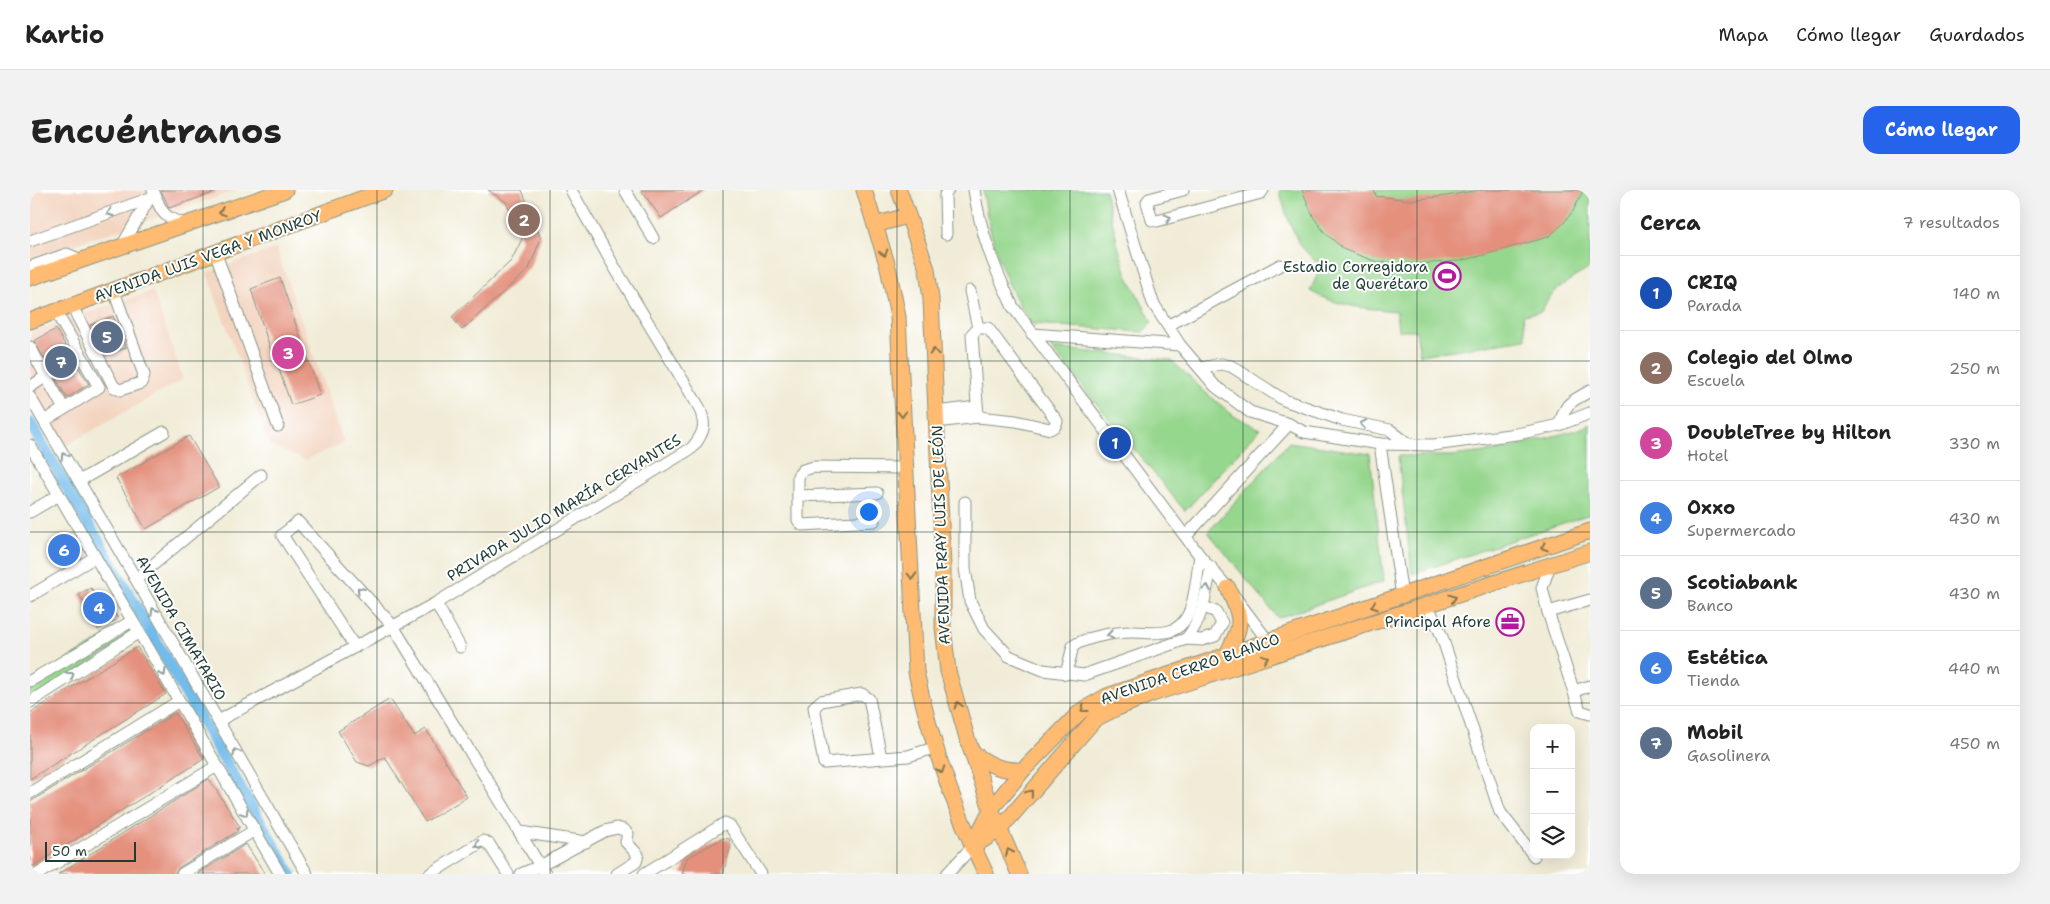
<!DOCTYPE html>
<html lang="es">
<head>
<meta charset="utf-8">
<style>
	body { margin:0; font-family:"Shantell Sans",sans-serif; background:#f2f2f2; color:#222 }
	.controls { position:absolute; right:15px; bottom:15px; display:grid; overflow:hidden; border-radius:10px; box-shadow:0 5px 20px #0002 }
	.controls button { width:45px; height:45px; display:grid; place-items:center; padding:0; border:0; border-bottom:1px solid #e0e0e0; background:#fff; color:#222; font:25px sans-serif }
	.scale { position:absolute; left:15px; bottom:12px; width:91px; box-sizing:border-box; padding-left:5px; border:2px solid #1f3d34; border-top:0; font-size:14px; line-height:18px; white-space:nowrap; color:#1f3d34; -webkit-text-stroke:4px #fff; paint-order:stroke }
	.you { position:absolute; left:838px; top:321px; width:18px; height:18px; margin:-12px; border:4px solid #fff; border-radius:50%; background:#1a73e8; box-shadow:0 0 0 8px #1a73e833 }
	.badge { display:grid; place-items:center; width:32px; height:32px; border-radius:50%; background:#2563eb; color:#fff; font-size:16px; font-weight:700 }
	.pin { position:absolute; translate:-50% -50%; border:2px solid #fff; box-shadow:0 1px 5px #0006 }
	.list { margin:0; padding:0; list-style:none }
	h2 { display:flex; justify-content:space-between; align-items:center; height:65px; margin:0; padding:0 20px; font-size:21px }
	h2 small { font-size:16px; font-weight:400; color:#767676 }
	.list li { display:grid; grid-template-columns:32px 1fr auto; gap:15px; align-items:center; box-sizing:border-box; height:75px; padding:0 20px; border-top:1px solid #e0e0e0 }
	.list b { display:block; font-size:19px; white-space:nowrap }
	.list p { margin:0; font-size:16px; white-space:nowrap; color:#767676 }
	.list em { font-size:16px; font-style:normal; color:#767676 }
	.icon { flex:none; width:28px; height:28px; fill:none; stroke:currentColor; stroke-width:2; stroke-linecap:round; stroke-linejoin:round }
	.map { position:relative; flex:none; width:1560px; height:684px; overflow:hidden; border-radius:15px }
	header { display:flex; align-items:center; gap:30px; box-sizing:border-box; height:70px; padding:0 25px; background:#fff; border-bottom:1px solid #e0e0e0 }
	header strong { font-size:24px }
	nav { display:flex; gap:28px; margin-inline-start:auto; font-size:18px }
	.intro { display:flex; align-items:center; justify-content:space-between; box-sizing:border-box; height:120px; padding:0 30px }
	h1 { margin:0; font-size:35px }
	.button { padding:12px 22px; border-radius:15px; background:#2563eb; color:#fff; font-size:18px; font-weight:700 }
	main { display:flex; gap:30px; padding:0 30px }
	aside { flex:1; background:#fff; border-radius:15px; box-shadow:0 5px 20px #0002 }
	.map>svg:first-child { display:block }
	.built { fill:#f3d4bf }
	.green { fill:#96d78e; stroke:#5a8a61 }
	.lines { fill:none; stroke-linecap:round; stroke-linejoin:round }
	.canal { stroke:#72bceb; stroke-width:12 }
	.building { fill:#e4907d }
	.minor-casing { stroke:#889486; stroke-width:13 }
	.major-casing { stroke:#889486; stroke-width:17 }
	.minor { stroke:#fff; stroke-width:11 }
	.major { stroke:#ffbb71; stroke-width:15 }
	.oneway { stroke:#84764f }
	.oneway2 { stroke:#8f9e9a }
	.grid { fill:none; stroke:#1f3d34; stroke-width:1; stroke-opacity:0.55 }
	.labels { text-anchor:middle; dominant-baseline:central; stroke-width:4; stroke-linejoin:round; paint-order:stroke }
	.street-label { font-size:15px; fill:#1f3d34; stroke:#fff }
	.poi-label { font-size:15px; fill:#1f3d34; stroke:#fff; text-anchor:end }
</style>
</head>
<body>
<header>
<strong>Kartio</strong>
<nav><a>Mapa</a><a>Cómo llegar</a><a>Guardados</a></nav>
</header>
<div class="intro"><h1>Encuéntranos</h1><a class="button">Cómo llegar</a></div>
<main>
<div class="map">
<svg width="1560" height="684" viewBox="0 0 1560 684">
	<rect width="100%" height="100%" fill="#fff"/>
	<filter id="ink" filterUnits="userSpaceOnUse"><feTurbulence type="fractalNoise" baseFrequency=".02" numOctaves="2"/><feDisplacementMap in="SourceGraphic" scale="10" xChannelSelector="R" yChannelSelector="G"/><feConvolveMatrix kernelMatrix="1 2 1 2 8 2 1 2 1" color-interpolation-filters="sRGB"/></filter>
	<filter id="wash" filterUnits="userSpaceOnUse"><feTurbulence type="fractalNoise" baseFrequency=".0096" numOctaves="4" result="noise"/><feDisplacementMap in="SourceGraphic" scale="20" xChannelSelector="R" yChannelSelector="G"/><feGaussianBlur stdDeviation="1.12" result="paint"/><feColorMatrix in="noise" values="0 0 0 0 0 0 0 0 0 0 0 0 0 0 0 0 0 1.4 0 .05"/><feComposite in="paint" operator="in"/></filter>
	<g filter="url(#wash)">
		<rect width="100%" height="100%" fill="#f1ecd7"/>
		<g class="built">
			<path d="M0 0H209L0 69Z"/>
			<path d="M246 58 314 253 275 270 240 256 177 83Z"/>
			<path d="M123 101 153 189 35 256 0 198V142Z"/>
		</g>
		<g class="green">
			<path d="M953 0H1075L1088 56 1097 85 1121 130V134L1113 142 1002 134C974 95 959 47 953 0Z"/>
			<path d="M1249 0H1560V78C1537 92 1523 98 1511 122L1493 125 1496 149 1390 165 1386 140H1368L1366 121C1334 118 1309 117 1280 101L1291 77 1269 54 1257 26Z"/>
			<path d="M1021 158 1141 170 1175 202 1204 226 1230 239 1155 321Z"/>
			<path d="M1560 234V324L1382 384 1368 266H1421L1465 261 1547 240Z"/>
			<path d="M1259 252 1340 264 1354 391 1248 428 1178 342Z"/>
			<path d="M104 430 110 441 0 512V492Z"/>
		</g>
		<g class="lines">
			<path class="canal" d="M0 233 260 684"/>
		</g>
		<g id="blocks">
			<g class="building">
				<path d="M131 0H185L186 2 139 18Z"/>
				<path d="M458 0H492L511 48 499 79 432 140 422 127 481 71 492 49 476 12Z"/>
				<path d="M611 0H674L631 28Z"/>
				<path d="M1272 0H1344L1346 6 1380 10 1416 6 1449 0H1553L1543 21 1532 35 1518 47 1454 65 1429 71 1386 74 1347 72 1315 60 1295 43 1284 28Z"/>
				<path d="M250 88 290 205 261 215 248 176 246 177 221 99Z"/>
				<path d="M83 126 96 158 76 165 60 135Z"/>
				<path d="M26 139 39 162 19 176 4 151Z"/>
				<path d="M47 175 59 194 37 208 26 189Z"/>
				<path d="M159 246 189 297 116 339 86 288Z"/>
				<path d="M61 398 66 407H76L88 429 68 440 49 404Z"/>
				<path d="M107 457 136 504 0 589V523Z"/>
				<path d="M360 509 384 546 396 539 437 607 395 632 355 567 339 576 327 572 308 541Z"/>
				<path d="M145 523 174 569 0 678V612Z"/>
				<path d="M179 589 210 637 207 639 208 641 148 678 145 684H28Z"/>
				<path d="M693 648 699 649 701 656 693 684H652L657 668Z"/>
				<path d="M216 654 235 684H167Z"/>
			</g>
		</g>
	</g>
	<g filter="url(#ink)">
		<use href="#blocks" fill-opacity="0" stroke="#889486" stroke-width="1"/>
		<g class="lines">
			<g class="minor-casing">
				<g id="minor">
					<path d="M123 0C131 23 134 29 158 34"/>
					<path d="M595 0 623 48"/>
					<path d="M944 0C951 45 964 77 983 117L1170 366 1198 398 1238 451"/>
					<path d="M1088 0 1123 113 1150 155 1185 196 1220 222 1259 234 1274 242 1350 254 1403 255 1487 244 1529 235 1560 223"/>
					<path d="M1153 0 1119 9 1117 12 1122 30 1127 31 1231 3 1233 0"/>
					<path d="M916 44 915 5 918 0"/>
					<path d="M0 51 126 6"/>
					<path d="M92 56 119 9"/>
					<path d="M186 64 248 236"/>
					<path d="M0 77 37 64 52 70"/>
					<path d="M940 101 948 138"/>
					<path d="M42 116 84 197 90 200 111 193 114 185 84 101"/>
					<path d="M1139 135 1250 75"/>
					<path d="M948 138H958L1027 231 1025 236 1020 239 986 231 948 227 942 144Z"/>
					<path d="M1002 144 1150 155"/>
					<path d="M0 157 34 219 69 197 26 122"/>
					<path d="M1171 178 1191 174 1201 176 1254 210 1312 230 1360 240 1377 253"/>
					<path d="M0 197 50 164"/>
					<path d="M0 207 277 684"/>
					<path d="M906 222 947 217"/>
					<path d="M14 231 34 219"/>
					<path d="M906 232 948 227"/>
					<path d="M1529 235C1537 211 1539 213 1560 201"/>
					<path d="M1350 254 1372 406"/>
					<path d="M0 255 250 684"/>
					<path d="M49 291 134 242"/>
					<path d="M768 306 847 303"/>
					<path d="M935 312V378L940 411 954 439 979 466 1013 480 1054 485 1156 449C1173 430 1176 402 1181 377"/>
					<path d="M0 322 29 305"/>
					<path d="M844 331 772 335 768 330V286L773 280 784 277 876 278"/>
					<path d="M1156 346 1259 234"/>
					<path d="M1520 375 1512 398 1518 422 1560 410"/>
					<path d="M106 389 231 285"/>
					<path d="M0 406 65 367"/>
					<path d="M406 413 430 457"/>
					<path d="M1398 416 1411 444 1470 622 1504 666"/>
					<path d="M1518 422 1550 521 1560 524"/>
					<path d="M1156 449 1172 450 1185 446 1192 433 1186 422 1172 416"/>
					<path d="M325 457 252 345 268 332 363 436 515 684"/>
					<path d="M1036 484 1043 456C1056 447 1086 442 1102 442 1124 442 1147 449 1159 423 1166 406 1167 384 1170 366"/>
					<path d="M0 491 102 431"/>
					<path d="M1544 501 1560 496"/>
					<path d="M0 512 109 442"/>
					<path d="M188 531 406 413 662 258C674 243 677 236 669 217L582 73 541 0"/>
					<path d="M851 567 839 509 832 504 791 511 784 517 794 573 878 566 904 558"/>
					<path d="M0 603 149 511"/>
					<path d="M490 642 556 652"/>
					<path d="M8 684 187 576"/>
					<path d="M152 684 225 640"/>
					<path d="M400 684 453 651 459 654 478 684"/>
					<path d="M491 684 510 676 575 641 587 638 594 640 598 644 596 652 608 665 606 672 587 684"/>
					<path d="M614 684 695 633 700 636 731 684"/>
					<path d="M917 684 942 657"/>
				</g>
			</g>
			<g class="major-casing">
				<g id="major">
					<path d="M834 0 858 77 868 127 886 482C901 553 924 619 956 684"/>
					<path d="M869 0 897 79 901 109 913 377V437L918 481 937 548 961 619 989 684"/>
					<path d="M845 35 877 26"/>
					<path d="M0 88 255 0"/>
					<path d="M0 131 355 0"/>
					<path d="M1197 464C1214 432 1212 431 1198 398"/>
					<path d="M942 562C959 575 971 581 993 580"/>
					<path d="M942 657 961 619 993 580 1051 521 1077 506 1560 341"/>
					<path d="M942 657 969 640 1065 529 1087 518 1122 504 1560 362"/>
				</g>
			</g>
			<use href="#minor" class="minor"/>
			<use href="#major" class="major"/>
		</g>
		<defs><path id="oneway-chevron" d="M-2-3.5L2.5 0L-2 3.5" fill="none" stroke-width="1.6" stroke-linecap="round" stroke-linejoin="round" transform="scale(1.25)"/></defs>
		<g class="oneway">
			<use href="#oneway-chevron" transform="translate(192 22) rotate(161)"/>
			<use href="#oneway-chevron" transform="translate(854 63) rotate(73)"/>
			<use href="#oneway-chevron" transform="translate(904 162) rotate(-92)"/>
			<use href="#oneway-chevron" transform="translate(872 224) rotate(87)"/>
			<use href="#oneway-chevron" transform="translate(1514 357) rotate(161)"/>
			<use href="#oneway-chevron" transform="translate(882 386) rotate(88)"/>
			<use href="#oneway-chevron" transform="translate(1423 408) rotate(-18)"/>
			<use href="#oneway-chevron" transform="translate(1344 416) rotate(161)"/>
			<use href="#oneway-chevron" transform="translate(1235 468) rotate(-18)"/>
			<use href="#oneway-chevron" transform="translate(928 515) rotate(-106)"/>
			<use href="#oneway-chevron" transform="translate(1054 519) rotate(144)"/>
			<use href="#oneway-chevron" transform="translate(911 580) rotate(71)"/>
			<use href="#oneway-chevron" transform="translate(1000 603) rotate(-50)"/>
			<use href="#oneway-chevron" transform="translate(979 662) rotate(-114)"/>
		</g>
		<g class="oneway2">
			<use href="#oneway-chevron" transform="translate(80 23) rotate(160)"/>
			<use href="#oneway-chevron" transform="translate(1138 28) rotate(-15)"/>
			<use href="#oneway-chevron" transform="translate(1333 234) rotate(-169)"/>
			<use href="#oneway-chevron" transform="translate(34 266) rotate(-120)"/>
			<use href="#oneway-chevron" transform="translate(1177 398) rotate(-79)"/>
			<use href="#oneway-chevron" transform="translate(330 400) rotate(-132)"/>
			<use href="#oneway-chevron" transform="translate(124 421) rotate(-120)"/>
			<use href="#oneway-chevron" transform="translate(1080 445) rotate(171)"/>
			<use href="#oneway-chevron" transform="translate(133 483) rotate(60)"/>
			<use href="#oneway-chevron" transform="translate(41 485) rotate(-33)"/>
			<use href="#oneway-chevron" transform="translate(206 562) rotate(-120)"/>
			<use href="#oneway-chevron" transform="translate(215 623) rotate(59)"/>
			<use href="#oneway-chevron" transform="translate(448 655) rotate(153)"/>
		</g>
	</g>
	<path class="grid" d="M173 0V684M347 0V684M520 0V684M693 0V684M867 0V684M1040 0V684M1213 0V684M1387 0V684M0 171H1560M0 342H1560M0 513H1560"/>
	<defs>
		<g id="stadium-ring" transform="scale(1.4375)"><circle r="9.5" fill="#fff" stroke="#b5179e" stroke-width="1.5"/><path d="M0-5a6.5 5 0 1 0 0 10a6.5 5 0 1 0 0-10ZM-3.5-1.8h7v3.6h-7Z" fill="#b5179e"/></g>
		<g id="office-ring" transform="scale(1.4375)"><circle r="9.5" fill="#fff" stroke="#b5179e" stroke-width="1.5"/><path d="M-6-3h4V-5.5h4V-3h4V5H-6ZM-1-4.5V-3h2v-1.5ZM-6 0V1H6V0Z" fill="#b5179e"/></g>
	</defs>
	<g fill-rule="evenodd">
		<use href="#stadium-ring" x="1417" y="86"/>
		<use href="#office-ring" x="1480" y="432"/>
	</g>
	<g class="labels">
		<g class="street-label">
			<text transform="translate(178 66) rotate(-20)">AVENIDA LUIS VEGA Y MONROY</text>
			<text transform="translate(534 318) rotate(-31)">PRIVADA JULIO MARÍA CERVANTES</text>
			<text transform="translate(911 345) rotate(-92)">AVENIDA FRAY LUIS DE LEÓN</text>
			<text transform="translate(151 438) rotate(60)">AVENIDA CIMATARIO</text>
			<text transform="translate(1160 479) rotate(-19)">AVENIDA CERRO BLANCO</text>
		</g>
		<g class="poi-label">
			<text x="1398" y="77">Estadio Corregidora<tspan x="1398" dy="17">de Querétaro</tspan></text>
			<text x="1461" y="432">Principal Afore</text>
		</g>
	</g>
</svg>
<div class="controls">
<button>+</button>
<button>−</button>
<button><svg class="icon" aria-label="layers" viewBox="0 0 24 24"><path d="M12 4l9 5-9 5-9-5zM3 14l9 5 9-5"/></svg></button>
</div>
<div class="scale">50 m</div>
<div class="you"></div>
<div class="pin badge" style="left:1085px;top:253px;background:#1a4fb4">1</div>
<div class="pin badge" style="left:494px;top:30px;background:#8d6e63">2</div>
<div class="pin badge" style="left:258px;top:163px;background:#d1479c">3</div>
<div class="pin badge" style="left:69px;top:418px;background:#3f7fe0">4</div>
<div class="pin badge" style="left:77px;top:147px;background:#5c6f8a">5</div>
<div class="pin badge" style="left:34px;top:360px;background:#3f7fe0">6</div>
<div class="pin badge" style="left:31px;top:172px;background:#5c6f8a">7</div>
</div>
<aside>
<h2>Cerca<small>7 resultados</small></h2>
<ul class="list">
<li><span class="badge" style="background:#1a4fb4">1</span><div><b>CRIQ</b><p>Parada</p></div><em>140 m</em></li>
<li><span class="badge" style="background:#8d6e63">2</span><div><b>Colegio del Olmo</b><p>Escuela</p></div><em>250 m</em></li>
<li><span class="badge" style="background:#d1479c">3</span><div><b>DoubleTree by Hilton</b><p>Hotel</p></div><em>330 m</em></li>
<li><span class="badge" style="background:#3f7fe0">4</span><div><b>Oxxo</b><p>Supermercado</p></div><em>430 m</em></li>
<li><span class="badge" style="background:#5c6f8a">5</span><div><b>Scotiabank</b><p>Banco</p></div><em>430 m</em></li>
<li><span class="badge" style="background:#3f7fe0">6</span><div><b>Estética</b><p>Tienda</p></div><em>440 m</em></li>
<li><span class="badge" style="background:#5c6f8a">7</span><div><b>Mobil</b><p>Gasolinera</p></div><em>450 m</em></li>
</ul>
</aside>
</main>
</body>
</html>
